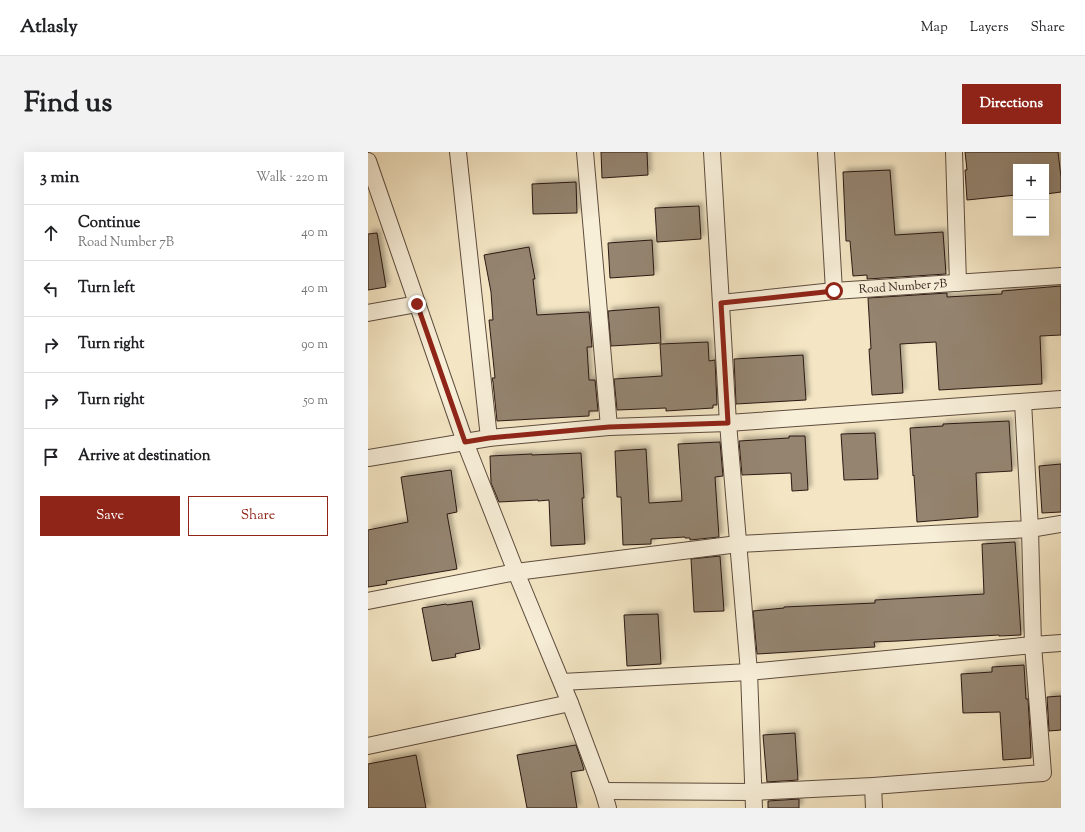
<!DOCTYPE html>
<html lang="en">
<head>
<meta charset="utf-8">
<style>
	body { margin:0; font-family:"Sorts Mill Goudy",serif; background:#f2f2f2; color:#202124 }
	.controls { position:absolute; right:12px; top:12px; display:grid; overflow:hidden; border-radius:0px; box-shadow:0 4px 16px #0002 }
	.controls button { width:36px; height:36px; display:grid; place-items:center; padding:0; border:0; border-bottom:1px solid #e0e0e0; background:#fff; color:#202124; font:20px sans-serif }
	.stop { position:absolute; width:12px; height:12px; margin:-9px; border:3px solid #8f2418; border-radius:50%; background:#fff }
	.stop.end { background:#8f2418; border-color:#fff; box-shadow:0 1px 4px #0008 }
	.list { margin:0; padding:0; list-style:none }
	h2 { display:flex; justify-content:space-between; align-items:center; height:52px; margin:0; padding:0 16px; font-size:17px }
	h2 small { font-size:13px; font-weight:400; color:#757577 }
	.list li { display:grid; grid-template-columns:26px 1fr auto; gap:12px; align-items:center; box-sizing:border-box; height:56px; padding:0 16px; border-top:1px solid #e0e0e0 }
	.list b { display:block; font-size:15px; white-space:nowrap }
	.list p { margin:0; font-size:13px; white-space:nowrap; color:#757577 }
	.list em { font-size:13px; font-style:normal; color:#757577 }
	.actions { display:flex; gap:8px; padding:12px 16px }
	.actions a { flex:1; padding:9px 0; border:1px solid #8f2418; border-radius:0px; text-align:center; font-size:14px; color:#8f2418 }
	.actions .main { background:#8f2418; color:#fff }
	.icon { flex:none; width:22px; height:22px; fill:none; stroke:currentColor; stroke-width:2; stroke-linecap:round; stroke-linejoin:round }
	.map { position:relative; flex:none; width:693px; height:656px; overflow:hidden; border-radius:0px }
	header { display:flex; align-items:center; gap:24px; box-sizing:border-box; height:56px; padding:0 20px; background:#fff; border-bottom:1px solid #e0e0e0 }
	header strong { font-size:19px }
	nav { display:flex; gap:22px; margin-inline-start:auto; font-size:14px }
	.intro { display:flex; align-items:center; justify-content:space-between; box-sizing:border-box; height:96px; padding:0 24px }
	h1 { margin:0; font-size:28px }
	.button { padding:10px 18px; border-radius:0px; background:#8f2418; color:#fff; font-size:14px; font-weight:700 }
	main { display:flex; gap:24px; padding:0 24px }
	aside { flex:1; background:#fff; border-radius:0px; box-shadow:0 4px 16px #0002 }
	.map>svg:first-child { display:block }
	.building { fill:#94846f; stroke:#2b1912; filter:url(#shadow) }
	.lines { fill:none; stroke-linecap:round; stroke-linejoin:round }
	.minor-casing { stroke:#5d4c3e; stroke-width:18 }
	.minor { stroke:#f8efd9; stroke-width:16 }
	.route { stroke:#8f2418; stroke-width:5 }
	.labels { text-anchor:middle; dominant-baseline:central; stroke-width:3; stroke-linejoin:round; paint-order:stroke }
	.street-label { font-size:12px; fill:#2b1912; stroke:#f8efd9 }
</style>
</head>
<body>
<header>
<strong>Atlasly</strong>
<nav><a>Map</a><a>Layers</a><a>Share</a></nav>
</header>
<div class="intro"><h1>Find us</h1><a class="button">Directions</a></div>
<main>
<aside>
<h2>3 min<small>Walk · 220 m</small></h2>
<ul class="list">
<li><svg class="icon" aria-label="ahead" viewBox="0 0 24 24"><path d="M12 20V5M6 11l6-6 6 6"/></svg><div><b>Continue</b><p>Road Number 7B</p></div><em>40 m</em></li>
<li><svg class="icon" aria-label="left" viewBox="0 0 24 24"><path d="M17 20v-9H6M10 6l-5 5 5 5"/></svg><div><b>Turn left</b></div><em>40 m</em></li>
<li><svg class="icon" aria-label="right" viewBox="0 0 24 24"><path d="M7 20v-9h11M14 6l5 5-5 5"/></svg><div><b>Turn right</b></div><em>90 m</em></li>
<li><svg class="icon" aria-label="right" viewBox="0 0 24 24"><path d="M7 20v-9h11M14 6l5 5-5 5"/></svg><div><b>Turn right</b></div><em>50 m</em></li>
<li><svg class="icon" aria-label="arrive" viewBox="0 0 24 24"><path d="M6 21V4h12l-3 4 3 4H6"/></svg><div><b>Arrive at destination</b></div></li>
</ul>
<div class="actions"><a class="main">Save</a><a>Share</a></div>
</aside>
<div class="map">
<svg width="693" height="656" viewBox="0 0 693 656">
	<defs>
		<filter id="shadow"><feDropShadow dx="3.5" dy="-3.5" stdDeviation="2" flood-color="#0004"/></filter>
	</defs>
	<rect width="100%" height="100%" fill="#f4e6c4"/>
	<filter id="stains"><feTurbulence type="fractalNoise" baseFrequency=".005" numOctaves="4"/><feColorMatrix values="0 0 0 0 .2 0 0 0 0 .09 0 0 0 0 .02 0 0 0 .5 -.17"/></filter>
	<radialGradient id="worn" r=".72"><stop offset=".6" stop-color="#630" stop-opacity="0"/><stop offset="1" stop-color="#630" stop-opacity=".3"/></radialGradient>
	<g class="building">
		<path d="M233 0H279L280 23 234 26Z"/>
		<path d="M597 0H690L693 25V40L678 42V15H648V43L599 48 597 18H599Z"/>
		<path d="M522 18 527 83 575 80 578 122 499 127V123L485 124 482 89H478L475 20Z"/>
		<path d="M208 30 209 61 165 62 164 32Z"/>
		<path d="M331 54 333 87 289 90 287 56Z"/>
		<path d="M9 81 18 135 0 138V82Z"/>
		<path d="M284 88 286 123 242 126 240 91Z"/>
		<path d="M161 95 167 127H165L169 163 221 160 224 195H219L221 228H227L230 259H221V264L129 269 125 230 124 226H127L121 168H125L123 140 116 103Z"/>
		<path d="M693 134V183L672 184 674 232 571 238 568 190 532 192 535 241 504 243 501 197H503L500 146 579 141V145L634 142V139Z"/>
		<path d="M291 155 293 191 243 194 240 159Z"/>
		<path d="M340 190 341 209 347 208 349 253H345V256L298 259V256L249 258 246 227 294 224 292 192Z"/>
		<path d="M435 203 438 248 368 252 366 207Z"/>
		<path d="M641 269 644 319 608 321 610 365 549 370 546 323 545 324 542 276 575 274V272Z"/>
		<path d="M507 281 510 327 476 328 473 282Z"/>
		<path d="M421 284H437L440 338 424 339 423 321 374 323 371 289 421 286Z"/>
		<path d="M352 290 355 324 347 325 351 385 322 388V386H317V385L283 387V392L255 393 253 345H249L247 299 278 297 281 351 314 349 310 292Z"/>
		<path d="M213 301 216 346H214L217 392 183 394 181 348 170 349V348L131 350 123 331 122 304 164 302V303Z"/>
		<path d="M693 312V360L674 361 671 314Z"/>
		<path d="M83 318 89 360 79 362 89 417 18 429 19 432 0 435V378L40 370 33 325Z"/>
		<path d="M647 390 653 483 631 484V483L530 489 506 490 507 495 389 502 385 459 416 456V455L507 451V448L616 442 614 392Z"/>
		<path d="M352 404 356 459 326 460 323 407Z"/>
		<path d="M104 449 112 497 87 502 88 505 64 509 54 456 78 452 79 453Z"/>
		<path d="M290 462 293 512 259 514 256 463Z"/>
		<path d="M656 513 658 547H660L662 580 663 606 635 608 632 560 595 561 593 522 624 520V515Z"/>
		<path d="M693 544V578L681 579 679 545Z"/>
		<path d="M427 581 430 628 399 630 395 583Z"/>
		<path d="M208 593 214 611 216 618 203 620 209 656H159L149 603Z"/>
		<path d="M48 603 58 656H0V612Z"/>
		<path d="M431 647V656H400V649Z"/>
	</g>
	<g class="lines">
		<g class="minor-casing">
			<g id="minor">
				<path d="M90 0 121 286"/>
				<path d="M217 0 241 275"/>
				<path d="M344 0 360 271 381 520 386 656"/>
				<path d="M458 0 466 139"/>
				<path d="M586 0 590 131"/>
				<path d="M0 9 97 290 148 420 202 551 235 639 240 656"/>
				<path d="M353 151 466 139 693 124"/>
				<path d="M0 161 49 152"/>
				<path d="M0 306 121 286 241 275 360 271 693 247"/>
				<path d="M0 449 148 420 370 392 662 377 693 372"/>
				<path d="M194 530 381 520 665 493 693 491"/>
				<path d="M0 594 202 551"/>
				<path d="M505 634 506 656"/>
				<path d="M235 639 385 640 505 634 675 621 665 493 662 377 655 250"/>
			</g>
		</g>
		<use href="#minor" class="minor"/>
	</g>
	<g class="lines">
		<path class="route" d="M49 152 97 290 121 286 241 275 360 271 353 151 466 139"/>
	</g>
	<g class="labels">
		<g class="street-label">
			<text transform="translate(535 135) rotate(-4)">Road Number 7B</text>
		</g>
	</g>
	<rect width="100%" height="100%" filter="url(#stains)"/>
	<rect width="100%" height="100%" fill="url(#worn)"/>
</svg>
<div class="controls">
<button>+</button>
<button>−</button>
</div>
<div class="stop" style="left:466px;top:139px"></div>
<div class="stop end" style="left:49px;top:152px"></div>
</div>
</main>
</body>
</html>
